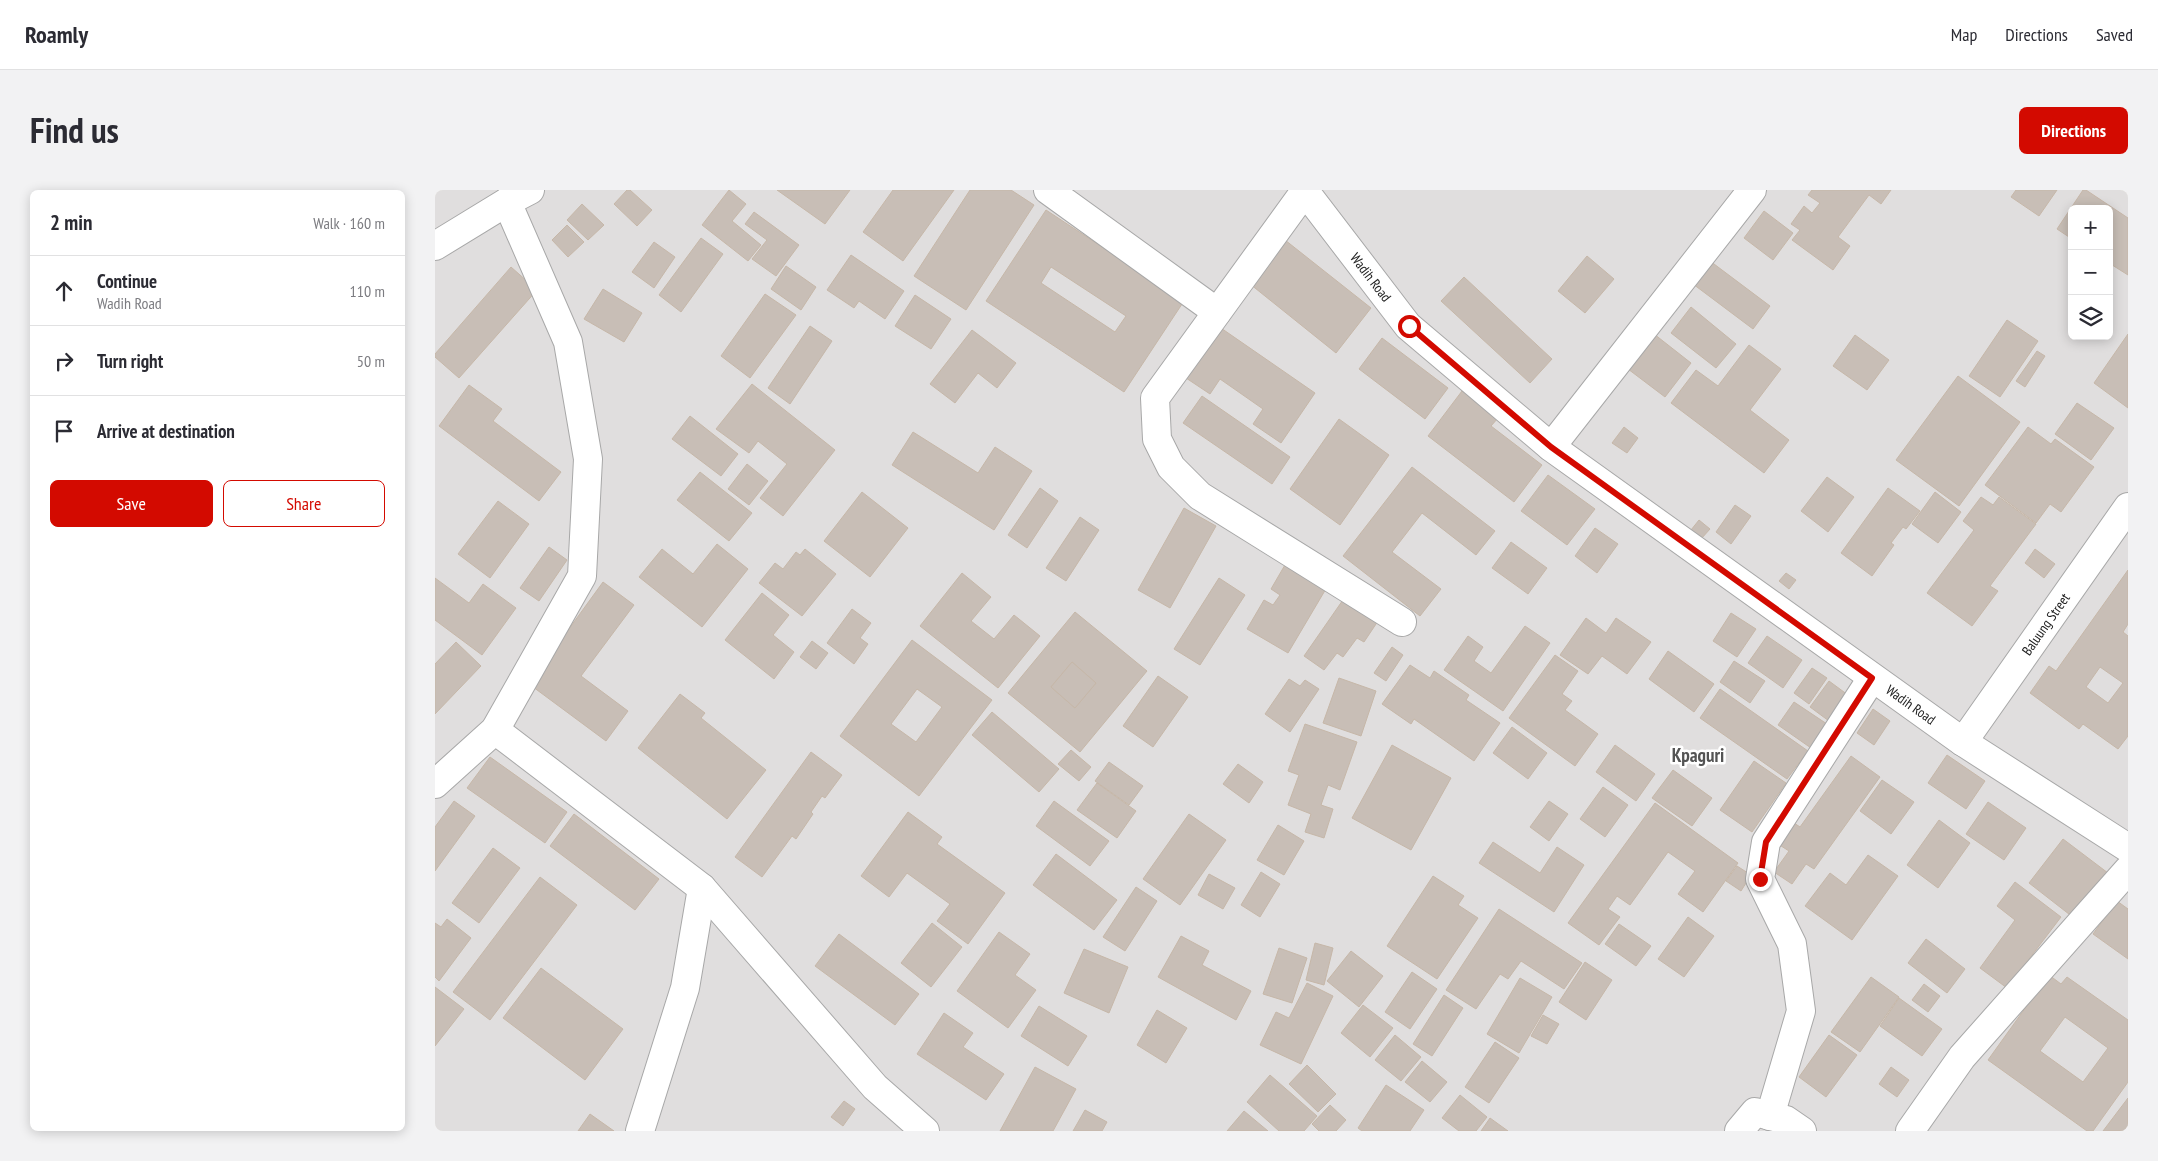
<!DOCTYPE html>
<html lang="en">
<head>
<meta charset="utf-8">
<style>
	body { margin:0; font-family:"PT Sans Narrow",sans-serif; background:#f2f2f3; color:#2b2b33 }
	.controls { position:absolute; right:15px; top:15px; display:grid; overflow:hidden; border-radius:8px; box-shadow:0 2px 12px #0003 }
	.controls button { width:45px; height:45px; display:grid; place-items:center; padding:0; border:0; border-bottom:1px solid #e1e1e2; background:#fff; color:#2b2b33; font:25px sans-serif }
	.stop { position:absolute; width:15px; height:15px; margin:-11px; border:4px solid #d30a00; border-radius:50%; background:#fff }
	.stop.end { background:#d30a00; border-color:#fff; box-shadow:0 1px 5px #0008 }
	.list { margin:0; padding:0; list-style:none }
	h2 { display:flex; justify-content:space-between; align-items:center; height:65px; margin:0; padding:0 20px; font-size:21px }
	h2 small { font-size:16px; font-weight:400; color:#7c7c81 }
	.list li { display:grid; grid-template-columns:32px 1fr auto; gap:15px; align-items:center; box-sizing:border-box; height:70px; padding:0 20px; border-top:1px solid #e1e1e2 }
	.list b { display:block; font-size:19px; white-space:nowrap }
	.list p { margin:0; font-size:16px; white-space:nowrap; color:#7c7c81 }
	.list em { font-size:16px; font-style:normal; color:#7c7c81 }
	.actions { display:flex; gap:10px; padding:15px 20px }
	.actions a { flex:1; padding:11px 0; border:1px solid #d30a00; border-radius:8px; text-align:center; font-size:18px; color:#d30a00 }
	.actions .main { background:#d30a00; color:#fff }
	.icon { flex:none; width:28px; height:28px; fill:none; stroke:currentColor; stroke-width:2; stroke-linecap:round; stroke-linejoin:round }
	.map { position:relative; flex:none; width:1693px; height:941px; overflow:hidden; border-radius:8px }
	header { display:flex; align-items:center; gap:30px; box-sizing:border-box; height:70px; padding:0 25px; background:#fff; border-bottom:1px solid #e1e1e2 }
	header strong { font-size:24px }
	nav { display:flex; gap:28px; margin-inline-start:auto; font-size:18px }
	.intro { display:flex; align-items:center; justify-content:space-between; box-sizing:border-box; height:120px; padding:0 30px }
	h1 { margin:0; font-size:35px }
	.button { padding:12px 22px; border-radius:8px; background:#d30a00; color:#fff; font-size:18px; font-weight:700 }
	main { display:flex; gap:30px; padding:0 30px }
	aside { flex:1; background:#fff; border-radius:8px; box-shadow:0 2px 12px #0003 }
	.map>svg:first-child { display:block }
	.residential { fill:#e0dede; fill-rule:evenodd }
	.building { fill:#c8beb6; stroke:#c6b7a8; fill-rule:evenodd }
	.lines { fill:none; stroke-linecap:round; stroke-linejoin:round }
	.minor-casing { stroke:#a8a8a8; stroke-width:30 }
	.minor { stroke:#fff; stroke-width:28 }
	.route { stroke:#d30a00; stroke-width:6 }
	.labels { text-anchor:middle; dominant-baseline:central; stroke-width:5; stroke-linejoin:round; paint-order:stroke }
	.street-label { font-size:14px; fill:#212121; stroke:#fff }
	.district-label { font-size:19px; font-weight:bold; fill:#545454; stroke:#fff }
</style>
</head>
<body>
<header>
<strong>Roamly</strong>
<nav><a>Map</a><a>Directions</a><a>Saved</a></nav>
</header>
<div class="intro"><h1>Find us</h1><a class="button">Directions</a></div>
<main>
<aside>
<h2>2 min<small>Walk · 160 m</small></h2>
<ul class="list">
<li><svg class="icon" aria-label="ahead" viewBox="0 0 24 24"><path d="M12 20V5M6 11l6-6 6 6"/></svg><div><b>Continue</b><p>Wadih Road</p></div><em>110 m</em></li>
<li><svg class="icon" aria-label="right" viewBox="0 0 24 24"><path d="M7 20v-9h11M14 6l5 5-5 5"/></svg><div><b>Turn right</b></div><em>50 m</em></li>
<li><svg class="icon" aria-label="arrive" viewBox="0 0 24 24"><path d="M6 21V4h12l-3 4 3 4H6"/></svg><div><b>Arrive at destination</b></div></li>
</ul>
<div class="actions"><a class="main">Save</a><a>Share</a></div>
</aside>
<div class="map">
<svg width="1693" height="941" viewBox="0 0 1693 941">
	<rect width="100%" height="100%" fill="#f2efe8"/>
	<path class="residential" d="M0 0H1693V941H0ZM1637 19H1674V146H1637Z"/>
	<g class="building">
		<path d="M192 0H195L217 20 202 36 179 14Z"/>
		<path d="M294 0 311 14 297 31 326 55 313 71 267 35Z"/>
		<path d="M342 0H415L390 34Z"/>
		<path d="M458 0H519L468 71 428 42Z"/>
		<path d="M535 0H576L599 15 531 120 479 86Z"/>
		<path d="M1377 0H1456L1446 14 1434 5 1403 47 1415 56 1398 80 1357 50 1365 40 1356 34 1369 16 1377 23 1385 13 1373 5Z"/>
		<path d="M1581 0H1622L1604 26 1576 7Z"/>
		<path d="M1648 0H1651L1693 28V85L1674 73V19H1637V49L1622 39Z"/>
		<path d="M147 14 169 35 153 50 132 30Z"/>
		<path d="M611 20 749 111 689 202 551 111ZM616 77 691 126 680 142 606 93Z"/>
		<path d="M1329 21 1358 43 1338 70 1309 48Z"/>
		<path d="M319 22 364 55 341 86 317 69 332 50 310 34Z"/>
		<path d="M132 35 149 52 133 67 117 50Z"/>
		<path d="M266 48 288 64 246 122 224 105Z"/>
		<path d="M850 50 936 118 901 163 815 94Z"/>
		<path d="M219 52 240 67 219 98 197 82Z"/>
		<path d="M416 65 469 101 450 129 424 111 419 118 392 100Z"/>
		<path d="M1152 66 1179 89 1150 123 1123 101Z"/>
		<path d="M1271 68 1335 116 1318 139 1254 91Z"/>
		<path d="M351 76 381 97 366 120 336 99Z"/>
		<path d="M76 77 102 100 24 188 0 167V164Z"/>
		<path d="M1029 87 1117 169 1095 193 1006 111Z"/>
		<path d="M168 99 207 123 189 152 149 129Z"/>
		<path d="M330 104 361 125 315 188 286 166Z"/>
		<path d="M480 105 516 129 496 159 460 136Z"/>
		<path d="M1256 117 1301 154 1281 178 1236 143Z"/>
		<path d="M1572 130 1603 151 1565 207 1534 186Z"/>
		<path d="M375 136 397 151 355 214 333 198Z"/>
		<path d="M783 136 880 203 846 253 818 234 828 219 785 189 775 204 748 186Z"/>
		<path d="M537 140 581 173 562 198 543 183 520 213 495 194Z"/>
		<path d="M1219 144 1256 173 1230 207 1193 179Z"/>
		<path d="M1693 144V218L1659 193Z"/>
		<path d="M1420 145 1454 170 1432 200 1398 176Z"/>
		<path d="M947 148 1013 198 990 229 924 179Z"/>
		<path d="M1314 155 1346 179 1315 220 1354 250 1329 283 1236 213 1261 180 1283 196Z"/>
		<path d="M1602 161 1610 166 1590 197 1581 191Z"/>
		<path d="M1523 186 1585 232 1524 316 1461 270Z"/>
		<path d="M317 194 400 260 348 326 325 308 352 274 323 251 314 263 281 239Z"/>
		<path d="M34 195 67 219 58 231 126 282 104 311 4 236Z"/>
		<path d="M1027 201 1063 228 1056 236 1107 275 1079 312 993 246Z"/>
		<path d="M767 206 855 267 837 294 748 233Z"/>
		<path d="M1642 213 1679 238 1656 270 1620 244Z"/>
		<path d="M255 226 303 264 286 286 237 249Z"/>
		<path d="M904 229 954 265 905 335 855 299Z"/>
		<path d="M1189 237 1203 248 1192 263 1177 253Z"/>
		<path d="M1593 237 1616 254 1620 249 1659 277 1626 322 1615 314 1601 333 1550 295Z"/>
		<path d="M478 242 543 283 560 257 597 281 559 340 457 275Z"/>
		<path d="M312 274 333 291 314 315 293 299Z"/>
		<path d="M977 277 1060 341 1041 365 987 323 957 362 1006 399 985 426 908 366Z"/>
		<path d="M265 282 317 323 294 351 242 310Z"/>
		<path d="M1113 285 1160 319 1132 355 1086 321Z"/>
		<path d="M1392 287 1419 307 1393 342 1366 321Z"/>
		<path d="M605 298 623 311 592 358 573 345Z"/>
		<path d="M1453 298 1485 321 1471 339 1468 337 1456 353 1459 355 1437 386 1406 363Z"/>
		<path d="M427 302 473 338 435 387 389 351Z"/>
		<path d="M1500 302 1526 322 1503 353 1477 334Z"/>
		<path d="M1546 307 1558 315 1564 307 1601 334 1555 396 1563 401 1537 436 1492 403 1539 340 1528 331Z"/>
		<path d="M63 311 94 334 55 388 23 364Z"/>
		<path d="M1300 315 1316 326 1296 354 1281 342Z"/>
		<path d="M749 318 781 336 735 418 703 400Z"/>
		<path d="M645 327 664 340 631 391 611 378Z"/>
		<path d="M1264 330 1275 339 1266 349 1256 340Z"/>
		<path d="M1160 338 1183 354 1162 383 1140 366Z"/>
		<path d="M1076 352 1112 378 1093 404 1057 378Z"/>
		<path d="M282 354 313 379 267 437 204 387 227 359 258 384Z"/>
		<path d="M114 357 132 370 104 411 85 398Z"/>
		<path d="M370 359 401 384 367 426 324 393 340 373 348 379 361 362 365 365Z"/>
		<path d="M1600 359 1620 374 1609 388 1590 373Z"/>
		<path d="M854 368 895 392 853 463 812 439 829 410 838 415 845 405 836 399Z"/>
		<path d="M1693 380V434L1688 442 1693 446V546L1683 559 1648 534 1644 539 1595 503 1614 476 1621 481ZM1665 477 1688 493 1673 513 1651 497Z"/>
		<path d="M527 383 556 407 536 431 559 449 579 425 605 446 563 498 485 436Z"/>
		<path d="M1351 383 1361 390 1354 399 1344 391Z"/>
		<path d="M0 388 34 413 48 394 81 418 47 465 0 430Z"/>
		<path d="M784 388 810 405 765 475 739 459Z"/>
		<path d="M168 392 199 415 146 486 193 521 171 551 94 494Z"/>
		<path d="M327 403 354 425 338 445 359 462 339 489 290 450Z"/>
		<path d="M910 407 943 431 929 452 922 448 908 467 902 463 889 480 869 466Z"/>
		<path d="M417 419 436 433 425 448 433 454 419 474 392 453Z"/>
		<path d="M640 422 712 481 645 562 573 503ZM637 472 661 493 640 518 616 497Z"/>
		<path d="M1296 423 1321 439 1302 467 1278 451Z"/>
		<path d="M1151 428 1171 443 1181 428 1216 452 1192 484 1167 466 1153 484 1125 465Z"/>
		<path d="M1090 436 1115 453 1068 521 1009 480 1033 446 1048 457 1039 471 1056 483Z"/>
		<path d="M1332 446 1367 470 1348 498 1313 473Z"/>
		<path d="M477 450 557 510 484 606 405 546ZM482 499 507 517 481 552 456 534Z"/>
		<path d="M377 451 393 463 381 479 365 467Z"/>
		<path d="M21 452 46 476 0 524V474Z"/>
		<path d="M957 457 968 465 951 491 939 483Z"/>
		<path d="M1233 461 1279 494 1259 522 1214 489Z"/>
		<path d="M1120 465 1143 481 1127 504 1137 511 1130 520 1163 544 1140 576 1074 528Z"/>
		<path d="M1299 471 1330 491 1315 513 1285 492Z"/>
		<path d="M637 472 661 493 640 518 616 497Z"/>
		<path d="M975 475 995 488 999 481 1034 505 1031 510 1065 533 1039 571 979 529 976 534 947 514Z"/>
		<path d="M1377 478 1392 488 1374 514 1359 503Z"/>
		<path d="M723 486 753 507 718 557 688 536Z"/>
		<path d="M904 488 941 501 926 546 888 533Z"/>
		<path d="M854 489 865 496 870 490 884 499 855 542 830 524Z"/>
		<path d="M1394 491 1413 505 1394 531 1375 517Z"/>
		<path d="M1285 499 1373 561 1352 589 1265 528Z"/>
		<path d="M245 504 270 523 266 528 331 580 292 629 203 558Z"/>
		<path d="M1359 512 1392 534 1376 558 1343 535Z"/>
		<path d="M1438 519 1455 531 1439 555 1422 543Z"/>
		<path d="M557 522 624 579 604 602 537 545Z"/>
		<path d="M870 534 922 552 905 600 893 595 886 615 898 619 889 648 870 642 876 624 853 615 864 585 853 581Z"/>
		<path d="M1077 537 1112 563 1093 589 1058 563Z"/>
		<path d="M957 555 1016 588 976 660 917 628Z"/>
		<path d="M1180 555 1220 584 1201 611 1161 582Z"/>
		<path d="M636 560 656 577 644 591 623 574Z"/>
		<path d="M376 562 407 585 390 608 387 606 376 622 378 624 361 649 357 646 327 687 300 667Z"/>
		<path d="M1512 565 1550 591 1531 619 1493 593Z"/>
		<path d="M1416 566 1445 587 1379 679 1371 674 1357 694 1339 682 1354 661 1343 654 1359 633 1365 637Z"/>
		<path d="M55 567 132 622 110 653 32 598Z"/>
		<path d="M1319 571 1351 593 1317 642 1285 620Z"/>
		<path d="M674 572 708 596 694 615 660 591Z"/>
		<path d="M803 574 828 592 814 613 788 594Z"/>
		<path d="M1238 580 1277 608 1257 636 1217 608Z"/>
		<path d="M1447 590 1479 612 1456 644 1425 621Z"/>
		<path d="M662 593 701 621 682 648 642 620Z"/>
		<path d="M1168 597 1193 615 1170 647 1145 629Z"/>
		<path d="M19 611 40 626 0 681V637Z"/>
		<path d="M619 611 674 651 655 676 601 636Z"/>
		<path d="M1114 611 1133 624 1114 651 1095 637Z"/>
		<path d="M1553 612 1591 638 1569 670 1531 644Z"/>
		<path d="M1220 613 1303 673 1268 722 1243 704 1260 681 1233 662 1195 715 1182 706 1173 719 1185 727 1164 755 1133 733Z"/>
		<path d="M473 622 507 647 502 654 570 703 533 754 502 731 515 714 472 683 454 707 426 686Z"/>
		<path d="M139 624 224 689 200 720 115 656Z"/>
		<path d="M754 624 791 650 745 715 708 689Z"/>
		<path d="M1504 630 1535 653 1503 698 1472 675Z"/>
		<path d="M843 635 869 651 849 685 822 670Z"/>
		<path d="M1628 649 1673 683 1639 728 1594 693Z"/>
		<path d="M1058 652 1105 683 1122 657 1149 675 1119 722 1044 673Z"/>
		<path d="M58 658 85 678 44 733 17 713Z"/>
		<path d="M621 664 682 710 659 740 598 695Z"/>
		<path d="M1433 665 1463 686 1417 750 1370 716 1395 683 1411 695Z"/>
		<path d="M1302 676 1316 685 1306 701 1291 691Z"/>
		<path d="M826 682 845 694 825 727 806 715Z"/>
		<path d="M774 684 800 698 788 719 763 705Z"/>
		<path d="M998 686 1029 706 1023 715 1043 728 1002 789 952 756Z"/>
		<path d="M105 687 142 715 55 830 18 802Z"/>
		<path d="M1580 692 1626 727 1572 798 1545 778 1580 730 1562 716Z"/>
		<path d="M701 697 722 711 690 761 668 747Z"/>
		<path d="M1682 711 1693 719V769L1658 744Z"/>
		<path d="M1064 719 1147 773 1129 799 1086 771 1073 789 1065 784 1041 819 1011 800Z"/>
		<path d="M1253 727 1279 746 1249 787 1223 769Z"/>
		<path d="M12 729 36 748 4 791 0 787V733L6 737Z"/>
		<path d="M497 733 527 757 496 797 466 773Z"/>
		<path d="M1184 734 1216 756 1201 776 1170 754Z"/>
		<path d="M564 742 595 764 580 785 601 800 573 838 522 801Z"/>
		<path d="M404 744 484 804 460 835 380 776Z"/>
		<path d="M746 746 774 761 767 775 816 801 801 830 723 787Z"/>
		<path d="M1491 749 1530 779 1512 803 1473 773Z"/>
		<path d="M880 753 898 758 889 795 871 790Z"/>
		<path d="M844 758 872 768 857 813 828 804Z"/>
		<path d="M649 759 693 777 674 823 629 803Z"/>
		<path d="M916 761 948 786 924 817 892 791Z"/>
		<path d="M1150 772 1177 790 1151 830 1124 812Z"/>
		<path d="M106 778 188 839 150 890 68 828Z"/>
		<path d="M977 782 1002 799 975 839 950 822Z"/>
		<path d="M1614 785 1626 794 1632 787 1693 830V892L1658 941H1652L1553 870ZM1630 827 1673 858 1648 892 1605 861Z"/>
		<path d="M1436 787 1464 807 1425 862 1396 842Z"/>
		<path d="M1085 788 1117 807 1084 863 1052 844Z"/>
		<path d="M872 793 898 806 866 874 825 855 841 822 854 828Z"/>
		<path d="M1489 794 1505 806 1493 822 1477 810Z"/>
		<path d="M0 797 29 819 0 856Z"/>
		<path d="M1009 805 1028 818 997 866 978 854Z"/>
		<path d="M1464 808 1507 839 1487 866 1445 836Z"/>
		<path d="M928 815 958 838 935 867 906 843Z"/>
		<path d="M604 816 652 846 633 876 586 846Z"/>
		<path d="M722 820 752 838 731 873 702 855Z"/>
		<path d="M509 823 538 843 528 857 569 884 551 910 482 864Z"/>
		<path d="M1108 825 1124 834 1112 854 1096 846Z"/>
		<path d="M960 845 986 867 966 891 940 870Z"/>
		<path d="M1394 845 1422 865 1391 907 1364 887Z"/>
		<path d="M1060 852 1084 868 1054 913 1030 897Z"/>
		<path d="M987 871 1012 892 995 912 970 892Z"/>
		<path d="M872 875 901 904 883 922 854 894Z"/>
		<path d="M600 877 641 899 618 941H565Z"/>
		<path d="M1456 877 1474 890 1462 907 1444 894Z"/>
		<path d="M835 885 882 926 869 941H844L812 912Z"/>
		<path d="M951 895 989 920 975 941H927L923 938Z"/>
		<path d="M1025 905 1052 927 1041 941H1024L1007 928Z"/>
		<path d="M1693 908V941H1668Z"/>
		<path d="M409 911 420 919 408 936 396 927Z"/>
		<path d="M895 915 911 930 901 941H884L877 934Z"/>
		<path d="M650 920 672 932 667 941H638Z"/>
		<path d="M809 921 833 941H792Z"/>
		<path d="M155 924 179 941H143Z"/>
		<path d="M1055 928 1073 941H1046Z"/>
	</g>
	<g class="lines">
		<g class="minor-casing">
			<g id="minor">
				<path d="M613 0 782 122"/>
				<path id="s1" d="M869 0 973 136 1116 257 1528 552 1693 658"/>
				<path d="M870 1 720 208 722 249 736 277 765 306 967 432"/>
				<path d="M0 56 72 12 95 0"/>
				<path d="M1116 257 1317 0"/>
				<path d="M60 540 267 698 440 897 490 941"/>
				<path id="s2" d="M1528 552 1693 317"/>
				<path d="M0 594 60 540 147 386 153 269 133 152 72 12"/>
				<path d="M1335 926 1366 821 1357 754 1325 689 1331 652 1437 488"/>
				<path d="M205 941 250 798 267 698"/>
				<path d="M1304 941 1320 922 1351 930 1367 941"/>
				<path d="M1475 941 1527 867 1693 680"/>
			</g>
		</g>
		<use href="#minor" class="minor"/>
	</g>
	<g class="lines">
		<path class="route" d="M974 136 1116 257 1437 488 1331 652 1325 689"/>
	</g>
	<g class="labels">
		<g class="street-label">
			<text stroke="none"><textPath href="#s1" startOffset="110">Wadih Road</textPath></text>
			<text stroke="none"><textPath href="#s2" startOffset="144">Baluung Street</textPath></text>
			<text stroke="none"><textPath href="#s1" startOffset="801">Wadih Road</textPath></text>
		</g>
		<g class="district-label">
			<text x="1263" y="565">Kpaguri</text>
		</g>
	</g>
</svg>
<div class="controls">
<button>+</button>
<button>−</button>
<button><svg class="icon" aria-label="layers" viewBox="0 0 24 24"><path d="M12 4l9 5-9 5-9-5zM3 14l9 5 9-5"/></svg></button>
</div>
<div class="stop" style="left:974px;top:136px"></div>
<div class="stop end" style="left:1325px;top:689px"></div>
</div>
</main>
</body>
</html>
